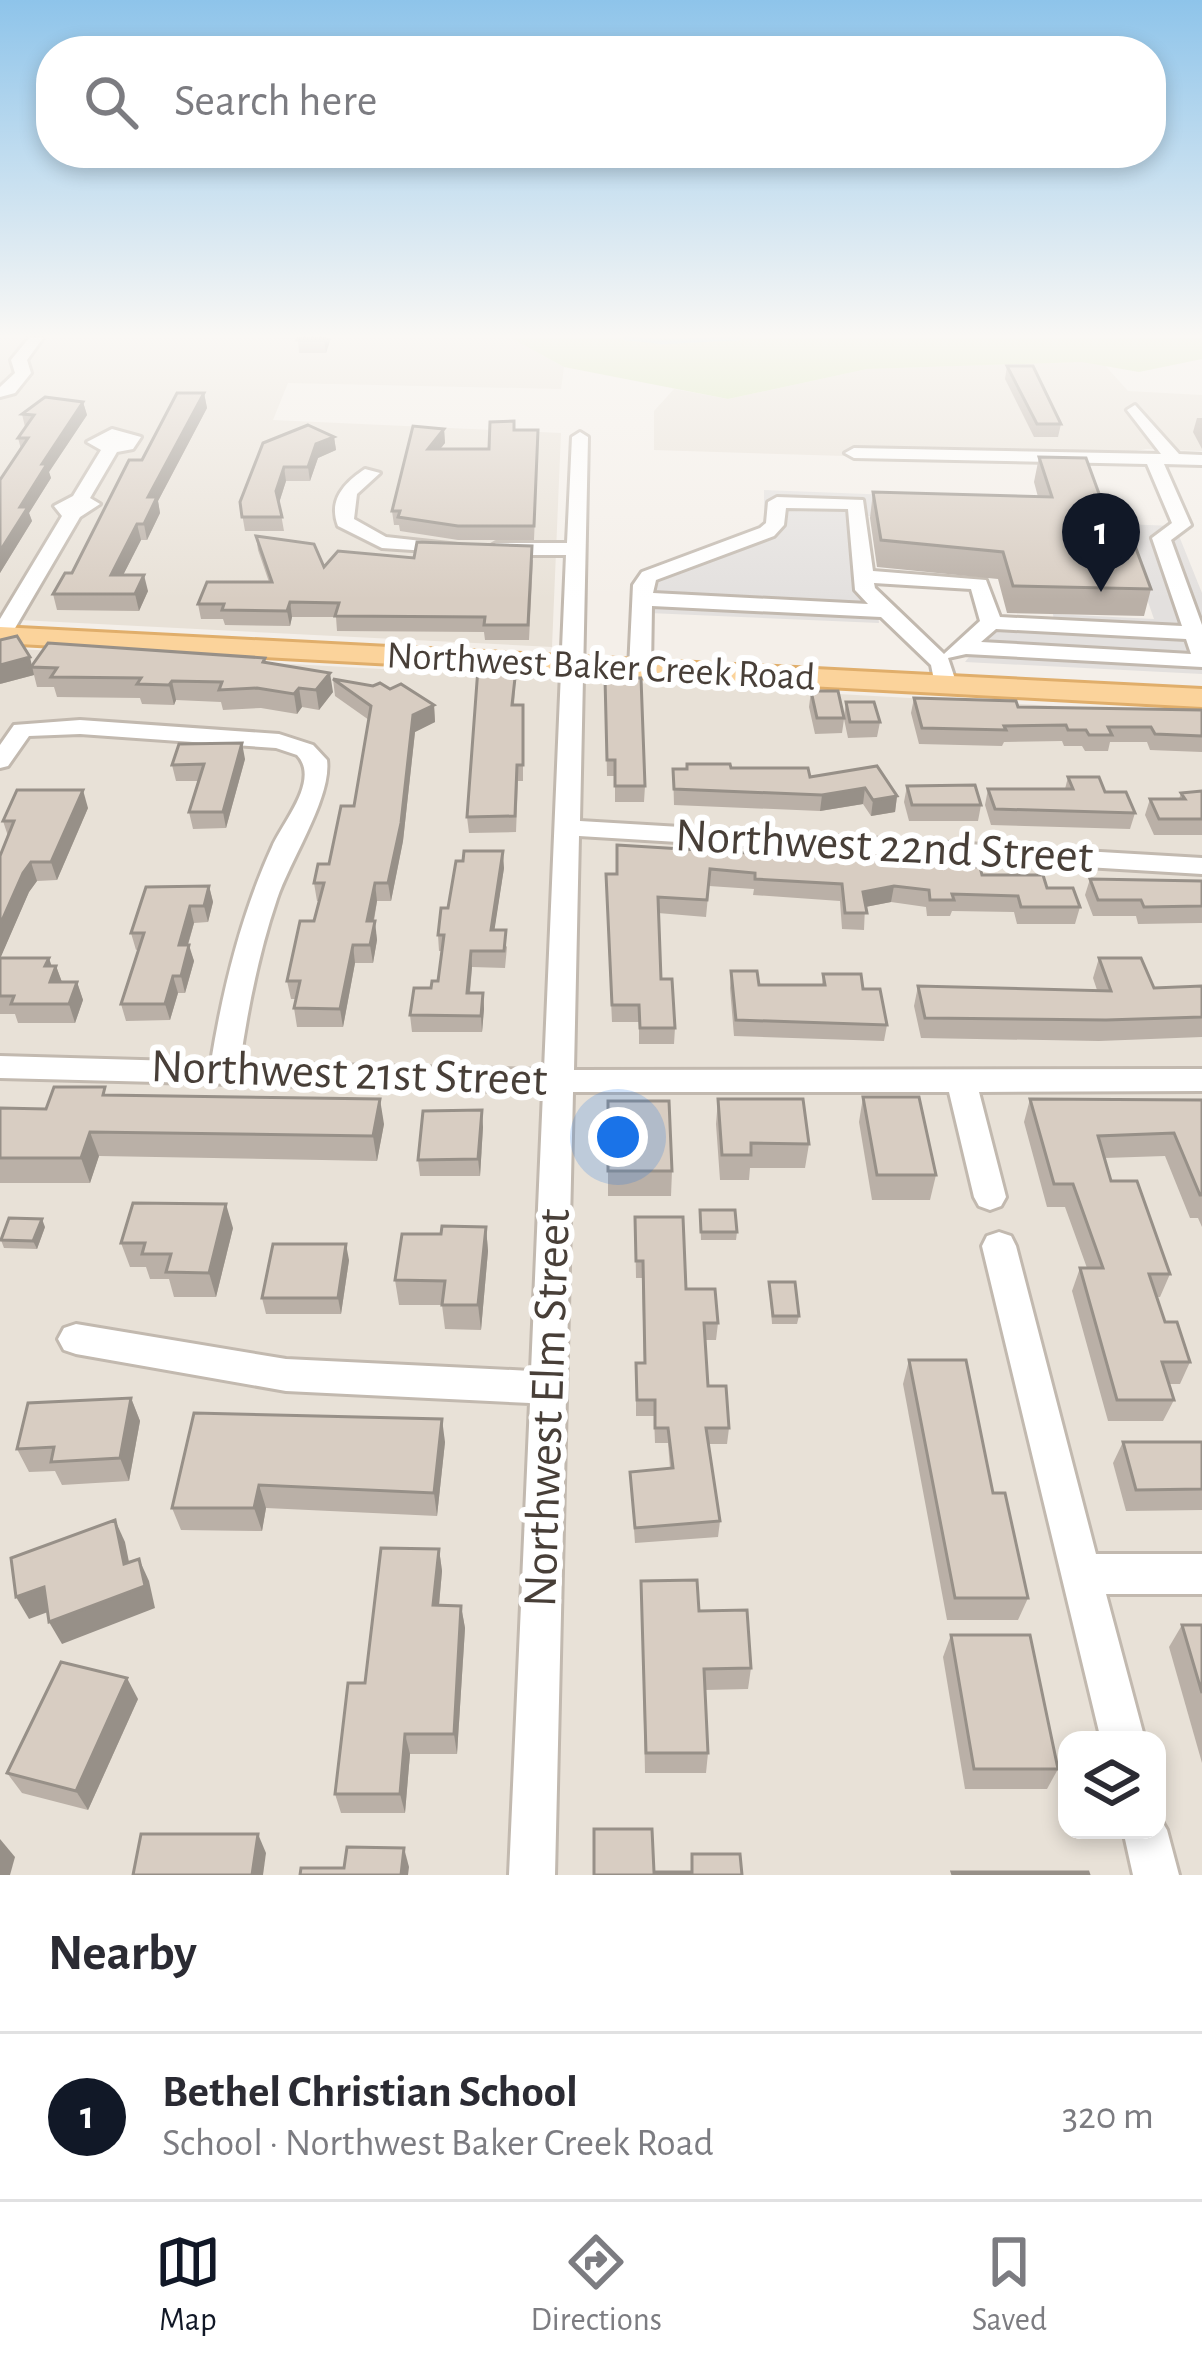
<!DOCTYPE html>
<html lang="en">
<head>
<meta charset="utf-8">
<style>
	body { margin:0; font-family:"Alegreya Sans",sans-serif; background:#f2f2f3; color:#2b2b33 }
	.controls { position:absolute; right:36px; bottom:36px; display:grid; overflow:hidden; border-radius:24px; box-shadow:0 6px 18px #0003 }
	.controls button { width:108px; height:108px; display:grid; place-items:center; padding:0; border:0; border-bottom:3px solid #e1e1e2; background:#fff; color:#2b2b33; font:60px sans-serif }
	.you { position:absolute; left:618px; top:1137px; width:42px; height:42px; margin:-30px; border:9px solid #fff; border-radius:50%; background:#1a73e8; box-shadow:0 0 0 18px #1a73e833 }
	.badge { display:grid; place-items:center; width:78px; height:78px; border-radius:50%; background:#111827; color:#fff; font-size:39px; font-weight:700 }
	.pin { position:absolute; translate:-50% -99px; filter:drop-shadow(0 3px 6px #0008) }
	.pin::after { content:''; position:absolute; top:63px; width:42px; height:36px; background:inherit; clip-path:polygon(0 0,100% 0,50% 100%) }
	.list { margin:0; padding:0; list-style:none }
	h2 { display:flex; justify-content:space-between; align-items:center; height:156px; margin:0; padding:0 48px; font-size:51px }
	h2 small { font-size:39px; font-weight:400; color:#7c7c81 }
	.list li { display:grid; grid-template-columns:78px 1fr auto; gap:36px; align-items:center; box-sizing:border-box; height:168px; padding:0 48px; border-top:3px solid #e1e1e2 }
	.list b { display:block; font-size:45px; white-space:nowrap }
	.list p { margin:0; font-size:39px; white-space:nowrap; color:#7c7c81 }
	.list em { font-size:39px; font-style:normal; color:#7c7c81 }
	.icon { flex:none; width:66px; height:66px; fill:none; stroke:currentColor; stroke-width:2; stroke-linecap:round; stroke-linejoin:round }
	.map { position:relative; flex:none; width:1202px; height:1875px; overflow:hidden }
	.search { position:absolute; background:#fff; box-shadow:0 6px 18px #0003; left:36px; right:36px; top:36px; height:132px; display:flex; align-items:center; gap:30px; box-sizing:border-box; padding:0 42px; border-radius:48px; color:#7c7c81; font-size:45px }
	.sheet { height:324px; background:#fff }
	nav { display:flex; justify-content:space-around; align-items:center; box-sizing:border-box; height:168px; border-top:3px solid #e1e1e2; background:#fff; font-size:33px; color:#7c7c81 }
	nav a { display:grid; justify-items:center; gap:6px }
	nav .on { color:#111827 }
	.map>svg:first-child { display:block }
	.residential { fill:#e8e1d7; fill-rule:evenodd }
	.green { fill:#d6e7b4 }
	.parking { fill:#e3e0de }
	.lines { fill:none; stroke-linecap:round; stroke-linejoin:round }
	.stream { stroke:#a8dbee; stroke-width:4.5 }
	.minor-casing { stroke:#c2b9af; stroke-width:6 }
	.major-casing { stroke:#e0ae6b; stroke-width:6 }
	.minor { fill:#fff; fill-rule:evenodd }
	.major { fill:#fbd39b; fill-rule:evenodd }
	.wall { fill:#bab0a7 }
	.shaded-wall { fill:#979088 }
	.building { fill:#d8cdc2; stroke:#979088; stroke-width:3 }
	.labels { text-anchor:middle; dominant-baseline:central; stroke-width:12; stroke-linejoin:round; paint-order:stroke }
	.far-street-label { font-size:39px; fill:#483f38; stroke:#fff }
	.street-label { font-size:48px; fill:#483f38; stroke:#fff }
</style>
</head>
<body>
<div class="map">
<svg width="1202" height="1875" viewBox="0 0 1202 1875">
	<rect width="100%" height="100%" fill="#f4efe9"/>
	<g class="residential">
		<path d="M0 338H511L564 367 561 389 288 383 273 420 561 433 552 647 0 619Z"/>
		<path d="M1101 361 1128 391 1202 395V451L1147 449 1105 456 850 448 845 456 654 450V411L674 389 728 399 867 369Z"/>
		<path d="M0 648 1202 714V1875H0ZM1067 1740H1157V1830H1067Z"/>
	</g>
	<path class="green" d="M511 338H1202V359L1139 372 1082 362 867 369 728 399 564 367Z"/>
	<g class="parking">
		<path d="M764 490 918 496 922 518 868 516 879 623 649 613 653 578 764 527Z"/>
		<path d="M1121 524 1175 526 1202 593V674L965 662 999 619 1054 621 1053 614 1154 619Z"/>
	</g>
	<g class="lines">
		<path class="stream" d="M625 338 663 342 738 338"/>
		<g class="minor-casing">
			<g id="minor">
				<path d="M29 338H43L27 360 31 373 15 393 0 397V387L15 373 11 360Z"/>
				<path d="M1135 405 1179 454 1202 455V465L1164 464 1191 525 1171 540 1202 625V667L966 654 948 658 957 685 946 692 935 685 931 665 881 617 652 606 651 669 640 675 629 669 633 585 642 572 760 528 766 523 768 502 777 497 863 500 873 571 986 580 1000 617 1182 626 1152 538 1172 523 1147 464 854 458 845 453 854 448 1161 454 1127 410ZM786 508 848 509 855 590 868 604 653 593 656 580 774 536 784 525ZM874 583 971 589 980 621 944 654 875 588ZM996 629 1186 639 1191 654 981 642Z"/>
				<path d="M112 429 141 437 133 449 117 452 90 498 100 504 80 517 11 635 0 641V619L62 516 54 506 73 496 101 450 87 442Z"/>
				<path d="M580 432 588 437 580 821 1202 858V874L579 836 574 1070 1202 1069V1091L979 1092 1006 1197 1001 1206 990 1210 979 1206 974 1197 949 1092H573L555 1875H509L530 1403 286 1391 76 1354 64 1350 58 1339 64 1328 76 1324 286 1359 531 1371 543 1092 0 1078V1056L211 1062C223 988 241 915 272 847 282 823 321 780 297 755L276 748 80 734 29 736 8 766 0 768V745L14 725 80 720 279 734 313 745 327 760C332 797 290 860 277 899 259 952 248 1007 240 1063L544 1070 566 555H496L486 549 496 543H567L572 437Z"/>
				<path d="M365 469 380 473 357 494 354 519 386 537 458 545V553L382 548 338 526C328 500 344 483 365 469Z"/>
				<path d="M999 1232 1011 1236 1016 1246 1096 1554H1202V1594H1106L1145 1740H1101L982 1246 987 1236Z"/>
				<path d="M1157 1813 1167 1830 1179 1875H1133L1123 1830H1157Z"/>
			</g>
		</g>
		<g class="major-casing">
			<path id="major" d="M0 627 1202 689V707L0 643Z"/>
		</g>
		<use href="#minor" class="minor"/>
		<use href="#major" class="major"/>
	</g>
	<g class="wall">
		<path d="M280 338H331L326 353H299L298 339Z"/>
		<path d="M1007 366 1061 424 1058 437H1034L1005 379Z"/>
		<path d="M204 393 207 408 158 501 160 513 147 540H141L123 575 148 591 139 611 57 610 53 594 72 573 142 460Z"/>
		<path d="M83 402 87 415 49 472 51 478 29 513 32 521 0 573V480L21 449 18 438 25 427 22 414Z"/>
		<path d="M1197 418H1202V449L1193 432Z"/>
		<path d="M444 429 445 443 440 449H489L514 430 538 443 534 540H458L400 531 399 525H394L392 511Z"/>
		<path d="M334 437 336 450 318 458 310 481H286L279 503 284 531H245L240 502 263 443Z"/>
		<path d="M1039 457 1101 499 1151 589 1144 616 1007 613 998 579 877 567 870 518 873 492 1038 497 1034 482Z"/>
		<path d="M256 536 324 567 414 558 533 560 529 640H485L484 632 337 631 336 617H292L290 626 225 625 223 619H201L198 604 269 582 258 550Z"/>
		<path d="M265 658 266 662 333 692 319 710 302 707 297 714 261 708 223 710 221 702 176 700 174 705 142 704 140 698 57 697 54 687H37L34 675 0 684 32 666Z"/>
		<path d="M516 669 514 705H523V781H518L516 832 469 833 467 817Z"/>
		<path d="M605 678 645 786 644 802H615V776H607Z"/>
		<path d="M333 679 390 689 434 705 435 722 415 732 403 841 391 901H377L374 921 377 940 373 963H355L343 1027H297L294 1008 296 999H291L287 981 314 921 319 901H317L314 883 329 864 354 806 369 720 335 696Z"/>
		<path d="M811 691 844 717 846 702 880 722 877 737 848 738 844 719 842 733 815 734 809 707Z"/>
		<path d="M914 698 1018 707 1202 710V752L1150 750 1147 742H1110L1108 751H1085L1082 746H1064L1062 741 1004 742 1002 746 919 744 911 713Z"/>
		<path d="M245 759 226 828 193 829 189 812 199 781H176L172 765Z"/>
		<path d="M731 768 810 777 897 796 895 812 871 816 863 804 820 811 674 805 673 769Z"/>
		<path d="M1068 777 1105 792 1135 813 1130 829 991 825 985 805 988 789H1065Z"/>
		<path d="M907 786 981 805 978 821H909L904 802Z"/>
		<path d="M1202 791V835H1154L1145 815 1150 799H1179L1181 793Z"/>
		<path d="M88 808 57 880 37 881 29 892 0 958 56 966 62 982H77L83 1000 75 1023H18L15 1014H0V856L8 836 3 821Z"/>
		<path d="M617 845 982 875 1047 888 1080 907 1075 924H1017L1014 912 952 911 950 916H927L926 907 891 902 865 907 864 930 842 929 840 901 753 895 754 889 709 886 706 917 658 913 661 979 675 1028 674 1044H639V1022H612L606 890 617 874Z"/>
		<path d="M504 868 494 930 507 947 505 968 472 967 470 993H483L484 1009 482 1032H412L410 1015 438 981 442 951H439L438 935Z"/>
		<path d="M1090 879 1202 881V923L1138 924 1136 916H1093L1085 895Z"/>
		<path d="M209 886 213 902 208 922 194 923 188 945 194 961 185 993H178L170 1020 126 1021 121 1004 139 949 136 950 131 933Z"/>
		<path d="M1099 958 1154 988 1202 986V1037L1099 1041 921 1038 914 1006 918 986 1097 990 1093 978Z"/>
		<path d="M731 971 759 985H822L823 974 863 989 887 1025 884 1041 734 1036 730 988Z"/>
		<path d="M108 1095 384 1124 377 1161 99 1156 90 1183H0V1108L46 1109Z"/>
		<path d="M863 1097 936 1175 930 1200H872L859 1122Z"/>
		<path d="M718 1099 809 1144 805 1168H750L749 1180H720L716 1124Z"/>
		<path d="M1030 1099 1202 1100V1227L1198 1218H1190L1165 1156 1104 1158 1111 1181 1170 1274 1160 1297H1156L1165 1322 1190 1362 1180 1384H1169L1174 1400 1163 1421H1108L1072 1291 1080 1268H1087L1065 1207H1047L1024 1122Z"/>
		<path d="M608 1101 672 1171 671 1196H608Z"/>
		<path d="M483 1127 480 1176H420L418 1160Z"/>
		<path d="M700 1210 737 1232 736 1240H701Z"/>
		<path d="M635 1217 686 1289 718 1323 716 1340H705L708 1386 729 1428 727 1444H708L720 1521 718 1537 635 1543 630 1472 670 1468 668 1443H655L654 1416H636V1363H644L642 1278H636Z"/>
		<path d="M45 1227 37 1249 4 1248 1 1240Z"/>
		<path d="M486 1227 488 1251 481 1330 445 1329 442 1305H399L395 1280 441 1234Z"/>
		<path d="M233 1228 216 1297H174L169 1279H150L146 1267H130L121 1243Z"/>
		<path d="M349 1260 341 1314H266L262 1298Z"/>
		<path d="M769 1282 799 1316 797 1324H772Z"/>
		<path d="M909 1360 993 1493 1028 1598 1018 1620H947L903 1384Z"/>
		<path d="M131 1398 140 1421 129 1481 62 1485 55 1471 29 1472 17 1449Z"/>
		<path d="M194 1413 445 1442 437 1516 266 1508 262 1531 181 1530 172 1508Z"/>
		<path d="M1123 1442H1202V1510L1126 1511 1113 1463Z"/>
		<path d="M439 1549 442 1571 439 1605 461 1606 465 1628 457 1754H410L405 1813H341L335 1794 365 1683Z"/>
		<path d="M641 1581 699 1611 751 1668 748 1689 705 1690 708 1753 706 1773H645Z"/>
		<path d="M1182 1625H1202V1763L1169 1647Z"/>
		<path d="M951 1635 1058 1769 1047 1789H965L943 1657Z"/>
		<path d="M138 1699 88 1810 22 1793 7 1773Z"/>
	</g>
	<g class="shaded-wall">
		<path d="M325 338H331L326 353 324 340Z"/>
		<path d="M204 393 207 408 158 501 160 513 147 540 144 524 148 497Z"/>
		<path d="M83 402 87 415 49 472 51 478 29 513 32 521 0 573V551L42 464Z"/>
		<path d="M444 429 445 443 429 463 428 449Z"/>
		<path d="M334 437 336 450 318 458 310 481 308 467 316 444Z"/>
		<path d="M284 467 286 481 278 506 276 491Z"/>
		<path d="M137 524 141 540 115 591 111 575Z"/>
		<path d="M144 575 148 591 139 611 135 594Z"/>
		<path d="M290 602 292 617 290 626 287 611Z"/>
		<path d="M30 657 34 675 0 684V665Z"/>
		<path d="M330 673 333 692 319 710 316 690Z"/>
		<path d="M172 681 176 700 174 705 169 685Z"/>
		<path d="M299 688 302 707 297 714 294 694Z"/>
		<path d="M434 705 435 722 415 732 403 841 391 901 388 883 413 715Z"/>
		<path d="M242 743 245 759 226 828 223 812Z"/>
		<path d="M865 788 863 804 820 811 822 795Z"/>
		<path d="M83 790 88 808 57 880 51 862Z"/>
		<path d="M897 796 895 812 871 816 873 800Z"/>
		<path d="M503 851 504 868 492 946 491 930Z"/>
		<path d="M31 862 37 881 29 892 0 959V925L23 873Z"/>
		<path d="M375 883 377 901 370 940 367 921Z"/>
		<path d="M209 886 213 902 208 922 204 906Z"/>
		<path d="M894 886 891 902 860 908 863 892Z"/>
		<path d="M190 906 194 923 183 961 179 945Z"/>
		<path d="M375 921 377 940 373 963 370 945Z"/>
		<path d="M189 945 194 961 185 993 181 976Z"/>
		<path d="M353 945 355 963 343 1027 340 1009Z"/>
		<path d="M471 951 472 967 468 1009 467 993Z"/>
		<path d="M49 958 54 973 56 966 63 985 57 1000 45 966Z"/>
		<path d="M173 976 178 993 170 1020 165 1004Z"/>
		<path d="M77 982 83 1000 75 1023 69 1004Z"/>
		<path d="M483 993 484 1009 482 1032 481 1016Z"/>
		<path d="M380 1099 384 1124 377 1161 373 1136Z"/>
		<path d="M482 1110 483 1127 480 1176 478 1159Z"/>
		<path d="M90 1132 99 1156 90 1183 81 1158Z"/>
		<path d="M226 1204 233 1228 216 1297 209 1273Z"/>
		<path d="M42 1219 45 1227 37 1249 33 1241Z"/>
		<path d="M486 1227 488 1251 481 1330 478 1305Z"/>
		<path d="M346 1244 349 1260 341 1314 338 1298Z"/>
		<path d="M131 1398 140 1421 129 1481 120 1458Z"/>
		<path d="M442 1419 445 1442 437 1516 434 1493Z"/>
		<path d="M259 1485 266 1508 262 1531 254 1508Z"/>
		<path d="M115 1520 125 1542 134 1587 124 1564Z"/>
		<path d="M439 1549 442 1571 437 1627 433 1605Z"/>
		<path d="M139 1559 149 1581 155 1608 62 1644 49 1622Z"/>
		<path d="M44 1587 56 1609 29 1619 16 1597Z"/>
		<path d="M461 1606 465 1628 457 1754 454 1734Z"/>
		<path d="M127 1678 138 1699 88 1810 76 1791Z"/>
		<path d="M405 1734 410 1754 405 1813 400 1794Z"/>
		<path d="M258 1834 266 1853 263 1875H252Z"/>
		<path d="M0 1839 15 1857 10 1875H0Z"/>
		<path d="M404 1848 409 1867 408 1875H401Z"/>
	</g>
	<g class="building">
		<path d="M298 338H325L324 340H297Z"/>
		<path d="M1007 366H1033L1061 424H1037Z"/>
		<path d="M177 393H204L148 497H157L144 524H137L111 575H144L135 594H53L65 573H72L129 460H142Z"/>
		<path d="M45 397 83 402 42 464H47L20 507H28L0 551V480L28 438H18L34 415 22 414Z"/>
		<path d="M514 421V430H538L534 526H458L398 517 400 511H392L413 426 444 429 428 449H489L490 422Z"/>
		<path d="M308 425 334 437 316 444 308 467H284L276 491 282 517H242L240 502 263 443Z"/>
		<path d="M1039 457 1086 458 1101 499 1118 500 1151 589 1013 586 1003 552 881 540 873 492 1052 497Z"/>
		<path d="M256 536 314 544 324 567 338 551 414 558 417 542 532 546 528 625H484L485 617 335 616 339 603 290 602 287 611 222 610 224 604H198L207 582H272Z"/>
		<path d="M17 636 30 657 0 665V640Z"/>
		<path d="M48 643 265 658 263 662 330 673 316 690 299 688 294 694 257 688 219 690 222 682 172 681 169 685 137 684 141 678 51 677 57 668 31 667Z"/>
		<path d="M478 668 516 669 512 705H523V765H517L515 816 467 817Z"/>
		<path d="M605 678H641L645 786H615V760H607Z"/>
		<path d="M333 679 373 686 380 683 390 689 401 684 434 705 413 715 401 823 388 883H375L367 921H375L370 945H353L340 1009 294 1008 300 981H287L300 921H314L324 883H314L318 864H329L341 806H354L371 706Z"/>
		<path d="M811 691H838L844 718H817Z"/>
		<path d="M914 698 1016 701 1018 707 1202 710V736L1155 734 1151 727H1108L1112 735H1089L1086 730H1068L1066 725 1004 726 1006 730 922 728Z"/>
		<path d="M846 702H874L880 722H850Z"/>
		<path d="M242 743 223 812H189L204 764 172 765 179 744Z"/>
		<path d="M687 764H730L731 768H808L810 777 877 766 897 796 873 800 865 788 822 795 674 789 673 769H687Z"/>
		<path d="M1068 777H1099L1105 792H1126L1135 813 995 809 988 789H1073Z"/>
		<path d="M975 785 981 805H912L907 786Z"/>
		<path d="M17 790H83L51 862H31L23 873 0 925V856L14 821H3Z"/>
		<path d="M1202 791V819H1159L1150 799H1185L1181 793Z"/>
		<path d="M617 845 980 867 982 875H1043L1047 888H1073L1080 907H1021L1018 896 952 894 954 900H930L929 890 894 886 863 892 867 913H845L842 884 755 879V873L710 869 707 900 658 897 661 979H672L675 1028H640L639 1005H612L606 874H617Z"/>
		<path d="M464 851H503L491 930H506L504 951H471L467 993H483L481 1016 410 1015 414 988H431L432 981H438L444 935H438L441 908H448L456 861H463Z"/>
		<path d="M1090 879 1202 881V906L1144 907 1141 900H1098Z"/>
		<path d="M209 886 204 906H190L179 945H189L181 976H173L165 1004H121L144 933H131L146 887Z"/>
		<path d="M0 958H49L45 966H56L50 982H77L69 1004H11L14 996H0Z"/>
		<path d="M1099 958H1141L1154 988 1202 986V1017L1106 1020 925 1018 918 986 1111 991Z"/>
		<path d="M731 971H757L759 985H825L823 974H861L863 989H880L887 1025 736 1020Z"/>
		<path d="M54 1087H105L103 1095 380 1099 373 1136 90 1132 81 1158H0V1108L46 1109Z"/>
		<path d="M863 1097H919L936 1175H877Z"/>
		<path d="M718 1099H803L809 1144 751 1143V1155H722Z"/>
		<path d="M1030 1099 1202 1100V1195H1200L1174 1133 1098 1136 1111 1181H1137L1170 1274H1149L1165 1322H1177L1190 1362H1162L1174 1400H1117L1080 1268H1103L1073 1184H1054Z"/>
		<path d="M608 1101H669L672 1171H608Z"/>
		<path d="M482 1110 478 1159 418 1160 423 1111Z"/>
		<path d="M133 1203 226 1204 209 1273 166 1272 171 1254H142L145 1243H121Z"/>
		<path d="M700 1210H735L737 1232H701Z"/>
		<path d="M635 1217H683L686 1289H715L718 1323H704L708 1386H726L729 1428H706L720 1521 635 1528 630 1472 673 1468 668 1428H655V1400H637L636 1363H645L643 1261H636Z"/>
		<path d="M9 1218 42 1219 33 1241 1 1240Z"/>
		<path d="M442 1226 486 1227 478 1305H442L445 1281 395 1280 402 1234H441Z"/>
		<path d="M273 1244H346L338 1298H262Z"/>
		<path d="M769 1282H795L799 1316H773Z"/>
		<path d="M909 1360H966L993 1493H1005L1028 1598H955Z"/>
		<path d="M131 1398 120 1458 51 1462 54 1447 17 1449 28 1403Z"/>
		<path d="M194 1413 442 1419 434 1493 259 1485 254 1508H172Z"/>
		<path d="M1123 1442H1202V1489L1136 1490Z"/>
		<path d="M115 1520 124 1564 139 1559 145 1586 49 1622 44 1587 16 1597 11 1558Z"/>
		<path d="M381 1548 439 1549 433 1605 461 1606 454 1734H405L400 1794H335L348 1683H365Z"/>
		<path d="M697 1580 699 1611 747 1610 751 1668 704 1669 708 1753H646L641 1581Z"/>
		<path d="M1182 1625H1202V1693Z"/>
		<path d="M951 1635H1030L1058 1769H974Z"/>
		<path d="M61 1662 127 1678 76 1791 7 1773Z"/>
		<path d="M594 1829H652L654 1872H692V1854H740L742 1875H594Z"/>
		<path d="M141 1834H258L252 1875H133Z"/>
		<path d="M347 1847 404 1848 401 1875H300L301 1868H344Z"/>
		<path d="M952 1872H1088L1089 1875H953Z"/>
	</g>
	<linearGradient id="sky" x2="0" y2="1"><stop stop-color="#8ec4ea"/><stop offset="0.56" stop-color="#faf8f5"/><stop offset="1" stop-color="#faf8f5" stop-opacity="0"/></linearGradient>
	<rect width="1202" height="600" fill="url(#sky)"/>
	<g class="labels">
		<g class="far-street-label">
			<text transform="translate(601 667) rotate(3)">Northwest Baker Creek Road</text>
		</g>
		<g class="street-label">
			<text transform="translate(884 847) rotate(3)">Northwest 22nd Street</text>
			<text transform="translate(349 1074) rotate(2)">Northwest 21st Street</text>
			<text transform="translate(548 1408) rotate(-88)">Northwest Elm Street</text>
		</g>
	</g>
</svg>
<div class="controls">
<button><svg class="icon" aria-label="layers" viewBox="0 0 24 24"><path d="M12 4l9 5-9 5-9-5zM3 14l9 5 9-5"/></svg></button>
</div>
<div class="you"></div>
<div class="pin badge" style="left:1101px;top:592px">1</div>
<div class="search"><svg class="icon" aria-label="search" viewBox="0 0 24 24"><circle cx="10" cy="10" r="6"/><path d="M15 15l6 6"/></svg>Search here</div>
</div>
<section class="sheet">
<h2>Nearby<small></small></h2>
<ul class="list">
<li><span class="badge">1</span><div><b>Bethel Christian School</b><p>School · Northwest Baker Creek Road</p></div><em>320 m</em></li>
</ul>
</section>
<nav>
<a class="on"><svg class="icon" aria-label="map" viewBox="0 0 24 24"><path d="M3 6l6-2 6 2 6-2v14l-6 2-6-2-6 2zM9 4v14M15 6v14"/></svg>Map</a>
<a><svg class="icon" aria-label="directions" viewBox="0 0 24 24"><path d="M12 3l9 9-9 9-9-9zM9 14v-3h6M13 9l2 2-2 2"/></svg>Directions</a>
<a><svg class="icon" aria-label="saved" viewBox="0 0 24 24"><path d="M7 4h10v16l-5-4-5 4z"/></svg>Saved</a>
</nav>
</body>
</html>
